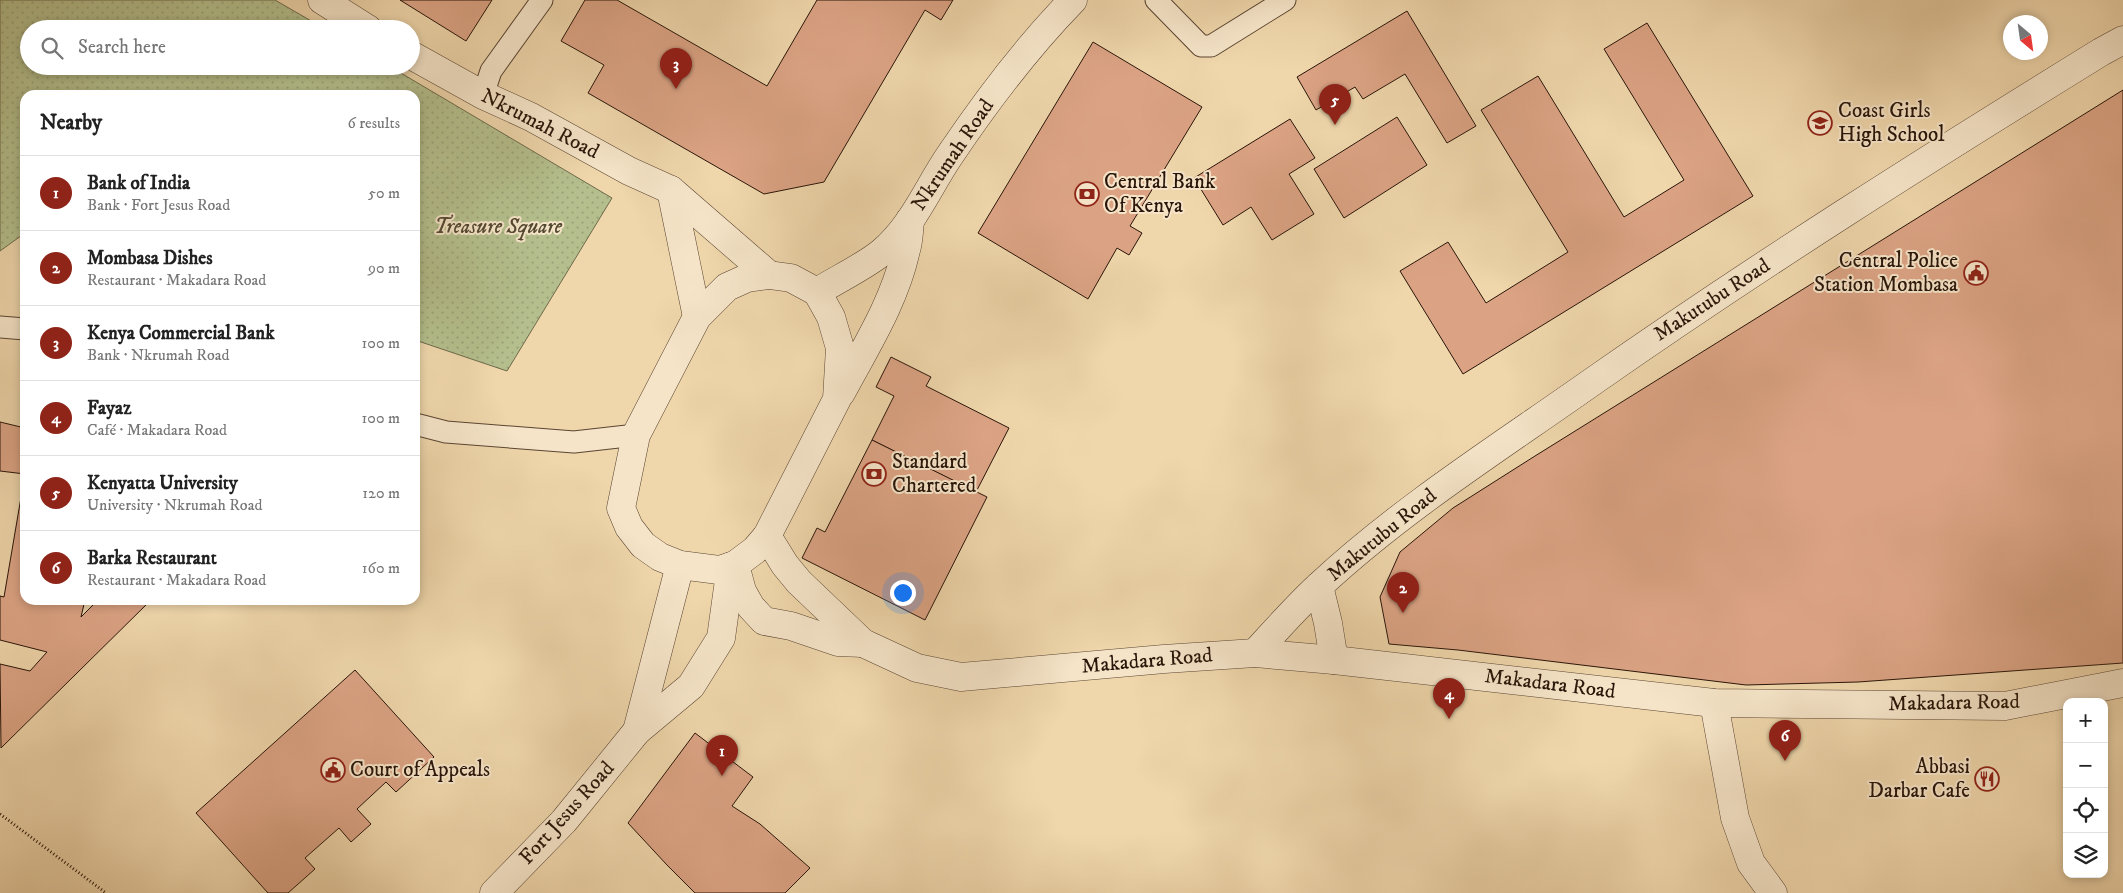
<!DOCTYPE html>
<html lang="en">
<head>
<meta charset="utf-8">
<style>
	body { margin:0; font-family:"IM FELL DW Pica",serif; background:#f6f6f6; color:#222 }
	.controls { position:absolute; right:15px; bottom:15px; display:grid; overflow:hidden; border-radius:10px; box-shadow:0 2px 8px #0003 }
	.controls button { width:45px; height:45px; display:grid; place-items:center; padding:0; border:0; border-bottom:1px solid #e0e0e0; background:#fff; color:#222; font:25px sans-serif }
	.compass { position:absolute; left:2003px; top:15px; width:45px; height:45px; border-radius:50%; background:#fff; box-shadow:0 2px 8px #0003; rotate:151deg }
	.you { position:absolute; left:902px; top:592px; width:18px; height:18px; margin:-12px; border:4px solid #fff; border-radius:50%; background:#1a73e8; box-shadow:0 0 0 8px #1a73e833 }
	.badge { display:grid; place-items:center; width:32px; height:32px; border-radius:50%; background:#8f2418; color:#fff; font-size:16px; font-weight:700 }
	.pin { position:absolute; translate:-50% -41px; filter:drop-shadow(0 1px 2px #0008) }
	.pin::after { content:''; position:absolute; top:26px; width:18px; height:15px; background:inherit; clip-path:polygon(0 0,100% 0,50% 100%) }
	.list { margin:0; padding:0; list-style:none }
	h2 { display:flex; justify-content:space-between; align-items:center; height:65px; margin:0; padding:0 20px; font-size:21px }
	h2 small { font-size:16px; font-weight:400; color:#767676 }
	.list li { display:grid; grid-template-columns:32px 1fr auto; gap:15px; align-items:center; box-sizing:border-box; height:75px; padding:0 20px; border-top:1px solid #e0e0e0 }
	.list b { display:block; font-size:19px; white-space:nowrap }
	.list p { margin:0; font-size:16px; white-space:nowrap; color:#767676 }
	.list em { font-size:16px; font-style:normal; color:#767676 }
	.icon { flex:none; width:28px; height:28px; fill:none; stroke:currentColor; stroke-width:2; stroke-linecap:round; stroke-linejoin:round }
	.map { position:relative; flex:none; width:2123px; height:893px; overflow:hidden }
	.search { position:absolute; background:#fff; box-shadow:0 2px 8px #0003; left:20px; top:20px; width:400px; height:55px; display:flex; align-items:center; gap:12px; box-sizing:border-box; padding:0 18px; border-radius:28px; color:#767676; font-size:19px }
	.panel { position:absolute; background:#fff; box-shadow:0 2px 8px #0003; left:20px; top:90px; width:400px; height:515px; border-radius:15px }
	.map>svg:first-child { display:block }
	.park { fill:url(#park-dots); stroke:#6e6a4b }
	.building { fill:#dba384; stroke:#291509 }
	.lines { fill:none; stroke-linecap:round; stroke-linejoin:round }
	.service-casing { stroke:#5a4532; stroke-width:23 }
	.minor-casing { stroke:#5a4532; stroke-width:29 }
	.tertiary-casing { stroke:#5a4532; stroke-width:29 }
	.path { stroke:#291509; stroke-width:3; stroke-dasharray:1 2.5; stroke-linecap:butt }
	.service { stroke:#f5e4c8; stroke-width:21 }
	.minor { stroke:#f5e4c8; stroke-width:28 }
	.tertiary { stroke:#f5e4c8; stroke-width:28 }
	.labels { text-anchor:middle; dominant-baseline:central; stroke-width:4; stroke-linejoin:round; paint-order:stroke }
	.poi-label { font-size:21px; fill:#291509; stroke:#f5e4c8; text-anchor:start }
	.street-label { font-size:21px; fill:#291509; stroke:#f5e4c8 }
	.park-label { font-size:21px; font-style:italic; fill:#534831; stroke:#f5e4c8 }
</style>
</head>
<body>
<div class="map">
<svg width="2123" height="893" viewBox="0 0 2123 893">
	<defs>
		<pattern id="park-dots" width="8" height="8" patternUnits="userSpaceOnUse" patternTransform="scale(1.25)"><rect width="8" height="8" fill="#b4bf8d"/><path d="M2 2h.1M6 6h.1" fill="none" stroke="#9ba378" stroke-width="1.8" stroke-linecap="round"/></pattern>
	</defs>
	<rect width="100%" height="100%" fill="#efd6ab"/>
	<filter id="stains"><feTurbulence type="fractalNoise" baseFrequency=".004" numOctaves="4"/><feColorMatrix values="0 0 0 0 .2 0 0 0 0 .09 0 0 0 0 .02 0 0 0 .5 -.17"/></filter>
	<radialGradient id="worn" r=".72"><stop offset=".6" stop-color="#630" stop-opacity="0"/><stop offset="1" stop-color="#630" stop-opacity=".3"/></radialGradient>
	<path class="park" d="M0 0H275L325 29H29V66H389L612 198 507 371 415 340V95H25V233L0 251Z"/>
	<g class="building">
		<path d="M400 0H492L466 41Z"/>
		<path d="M585 0H617L767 86 817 0H953L941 20 925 10 824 182 764 194 588 93 604 65 561 41Z"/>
		<path d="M1407 11 1476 126 1447 143 1405 74 1363 99 1355 87 1316 110 1297 77Z"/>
		<path d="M1647 23 1753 196 1463 374 1400 271 1448 242 1486 303 1568 252 1481 110 1538 76 1624 217 1684 180 1604 49Z"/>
		<path d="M1093 42 1202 107 1130 226 1142 233 1129 255 1117 248 1088 299 978 233Z"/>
		<path d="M2123 90V663L1858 682 1746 685 1458 650 1389 644 1380 597 1400 552 1453 508 1535 456Z"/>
		<path d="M1397 117 1427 165 1344 218 1314 169Z"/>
		<path d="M1290 119 1315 158 1289 174 1314 214 1272 240 1251 207 1223 225 1194 178Z"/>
		<path d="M891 357 931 377 926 386 1009 428 976 492 872 440 894 396 876 387Z"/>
		<path d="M0 422 25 428V600H85L81 617 98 600H151L1 748 0 664 30 671 47 652 0 640V596L4 597 25 474 0 471Z"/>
		<path d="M872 440 987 497 925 620 802 558 817 528 825 532Z"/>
		<path d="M355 670 434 757 396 792 386 782 357 809 371 824 351 842 339 828 305 858 315 869 288 893H268L196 813Z"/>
		<path d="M695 733 753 777 732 806 760 824 810 868 785 893H695L667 865 628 823Z"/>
	</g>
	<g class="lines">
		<g class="service-casing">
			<g id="service">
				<path d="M1156 0 1201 46H1211L1285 0"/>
				<path d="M483 95 491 71 542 0"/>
				<path d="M0 327 25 329"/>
				<path d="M415 424 446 432 574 442 636 435"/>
			</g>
		</g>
		<g class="minor-casing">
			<g id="minor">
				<path d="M767 536 785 565 799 582 863 643 917 668 961 677 1164 659 1255 653 1334 660 1714 703 2005 706 2123 683"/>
				<path d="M735 565 742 591 751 607 764 621 791 626 838 642 863 643"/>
				<path d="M1319 586 1328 623 1334 660"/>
				<path d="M1255 653C1276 630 1297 606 1320 585 1403 508 1500 447 1592 382 1758 266 1929 158 2101 52L2123 40"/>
				<path d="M1714 703 1735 818 1751 863 1773 893"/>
				<path d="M637 731 680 565"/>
				<path d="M494 893 564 821 637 731 691 686 721 638 731 566"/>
			</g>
		</g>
		<g class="tertiary-casing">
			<g id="tertiary">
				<path d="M322 0 368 29"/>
				<path d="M411 55 483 95 531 117 629 171 671 190 769 275"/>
				<path d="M671 190 697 317"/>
				<path d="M769 275 791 278 817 292 831 317 840 348 837 399 767 536 755 550 735 565 719 570 680 565 660 557 643 545 629 527 621 508 636 435 697 317 727 287 747 278Z"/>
				<path d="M817 292C836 280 867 265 882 252 913 226 928 187 950 155 987 100 1027 47 1073 0"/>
				<path d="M841 393C865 348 895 301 906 250 909 241 909 230 910 220"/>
			</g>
		</g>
		<path class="path" d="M0 814 106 893"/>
		<use href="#service" class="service"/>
		<use href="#minor" class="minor"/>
		<use href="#tertiary" class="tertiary"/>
	</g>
	<defs>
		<g id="school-ring" transform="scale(1.25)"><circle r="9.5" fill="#f5e4c8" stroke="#8f2418" stroke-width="1.5"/><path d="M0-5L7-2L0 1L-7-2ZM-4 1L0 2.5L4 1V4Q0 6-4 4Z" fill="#8f2418"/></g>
		<g id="bank-ring" transform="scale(1.25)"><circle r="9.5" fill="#f5e4c8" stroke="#8f2418" stroke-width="1.5"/><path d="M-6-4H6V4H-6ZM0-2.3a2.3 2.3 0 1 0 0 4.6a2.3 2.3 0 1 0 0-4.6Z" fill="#8f2418"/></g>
		<g id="civic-ring" transform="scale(1.25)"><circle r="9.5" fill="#f5e4c8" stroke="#8f2418" stroke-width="1.5"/><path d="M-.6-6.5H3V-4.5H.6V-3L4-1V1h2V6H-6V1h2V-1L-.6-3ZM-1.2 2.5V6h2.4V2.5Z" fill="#8f2418"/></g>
		<g id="restaurant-ring" transform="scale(1.25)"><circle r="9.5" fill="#f5e4c8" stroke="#8f2418" stroke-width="1.5"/><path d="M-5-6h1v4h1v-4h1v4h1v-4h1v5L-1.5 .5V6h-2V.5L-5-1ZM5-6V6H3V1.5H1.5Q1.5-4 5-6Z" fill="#8f2418"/></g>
	</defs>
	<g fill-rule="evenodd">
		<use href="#school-ring" x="1820" y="123"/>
		<use href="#bank-ring" x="1087" y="194"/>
		<use href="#civic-ring" x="1976" y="273"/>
		<use href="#bank-ring" x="874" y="474"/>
		<use href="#civic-ring" x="333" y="770"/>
		<use href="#restaurant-ring" x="1987" y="779"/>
	</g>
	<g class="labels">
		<g class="poi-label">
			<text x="1838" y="111">Coast Girls<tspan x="1838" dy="24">High School</tspan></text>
			<text x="1104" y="182">Central Bank<tspan x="1104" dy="24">Of Kenya</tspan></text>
			<text x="1958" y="261" text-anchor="end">Central Police<tspan x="1958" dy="24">Station Mombasa</tspan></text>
			<text x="892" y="462">Standard<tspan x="892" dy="24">Chartered</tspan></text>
			<text x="1970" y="767" text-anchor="end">Abbasi<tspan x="1970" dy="24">Darbar Cafe</tspan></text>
			<text x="350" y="770">Court of Appeals</text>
		</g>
		<g class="street-label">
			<text transform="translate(540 124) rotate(27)">Nkrumah Road</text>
			<text transform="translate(953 155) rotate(-56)">Nkrumah Road</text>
			<text transform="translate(1712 300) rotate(-33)">Makutubu Road</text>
			<text transform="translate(1382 535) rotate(-39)">Makutubu Road</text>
			<text transform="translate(1147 661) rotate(-5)">Makadara Road</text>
			<text transform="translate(1550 684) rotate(7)">Makadara Road</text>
			<text transform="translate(1954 703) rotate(-1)">Makadara Road</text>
			<text transform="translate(567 813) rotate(-48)">Fort Jesus Road</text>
		</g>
		<g class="park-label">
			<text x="498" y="227">Treasure Square</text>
		</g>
	</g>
	<rect width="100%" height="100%" filter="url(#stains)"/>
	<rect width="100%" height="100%" fill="url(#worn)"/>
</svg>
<div class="controls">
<button>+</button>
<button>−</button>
<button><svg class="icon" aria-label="locate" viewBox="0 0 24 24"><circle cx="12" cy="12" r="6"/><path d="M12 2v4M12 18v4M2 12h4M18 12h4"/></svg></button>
<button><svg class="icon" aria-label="layers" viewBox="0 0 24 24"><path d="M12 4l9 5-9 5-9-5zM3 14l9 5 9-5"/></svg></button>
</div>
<svg class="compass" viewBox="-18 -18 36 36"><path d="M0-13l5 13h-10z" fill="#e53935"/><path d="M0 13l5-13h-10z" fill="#767676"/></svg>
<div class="you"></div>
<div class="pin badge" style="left:722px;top:776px">1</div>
<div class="pin badge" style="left:1403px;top:613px">2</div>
<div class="pin badge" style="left:676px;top:89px">3</div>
<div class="pin badge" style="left:1449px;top:719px">4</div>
<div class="pin badge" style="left:1335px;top:125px">5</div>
<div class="pin badge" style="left:1785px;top:761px">6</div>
<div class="search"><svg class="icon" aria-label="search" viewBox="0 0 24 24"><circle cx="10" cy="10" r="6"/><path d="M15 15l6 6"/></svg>Search here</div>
<section class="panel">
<h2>Nearby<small>6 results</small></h2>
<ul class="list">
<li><span class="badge">1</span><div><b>Bank of India</b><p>Bank · Fort Jesus Road</p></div><em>50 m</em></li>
<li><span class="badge">2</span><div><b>Mombasa Dishes</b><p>Restaurant · Makadara Road</p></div><em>90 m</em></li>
<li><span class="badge">3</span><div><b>Kenya Commercial Bank</b><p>Bank · Nkrumah Road</p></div><em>100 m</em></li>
<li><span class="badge">4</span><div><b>Fayaz</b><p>Café · Makadara Road</p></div><em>100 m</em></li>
<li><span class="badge">5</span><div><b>Kenyatta University</b><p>University · Nkrumah Road</p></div><em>120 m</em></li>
<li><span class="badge">6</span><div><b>Barka Restaurant</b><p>Restaurant · Makadara Road</p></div><em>160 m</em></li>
</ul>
</section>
</div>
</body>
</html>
